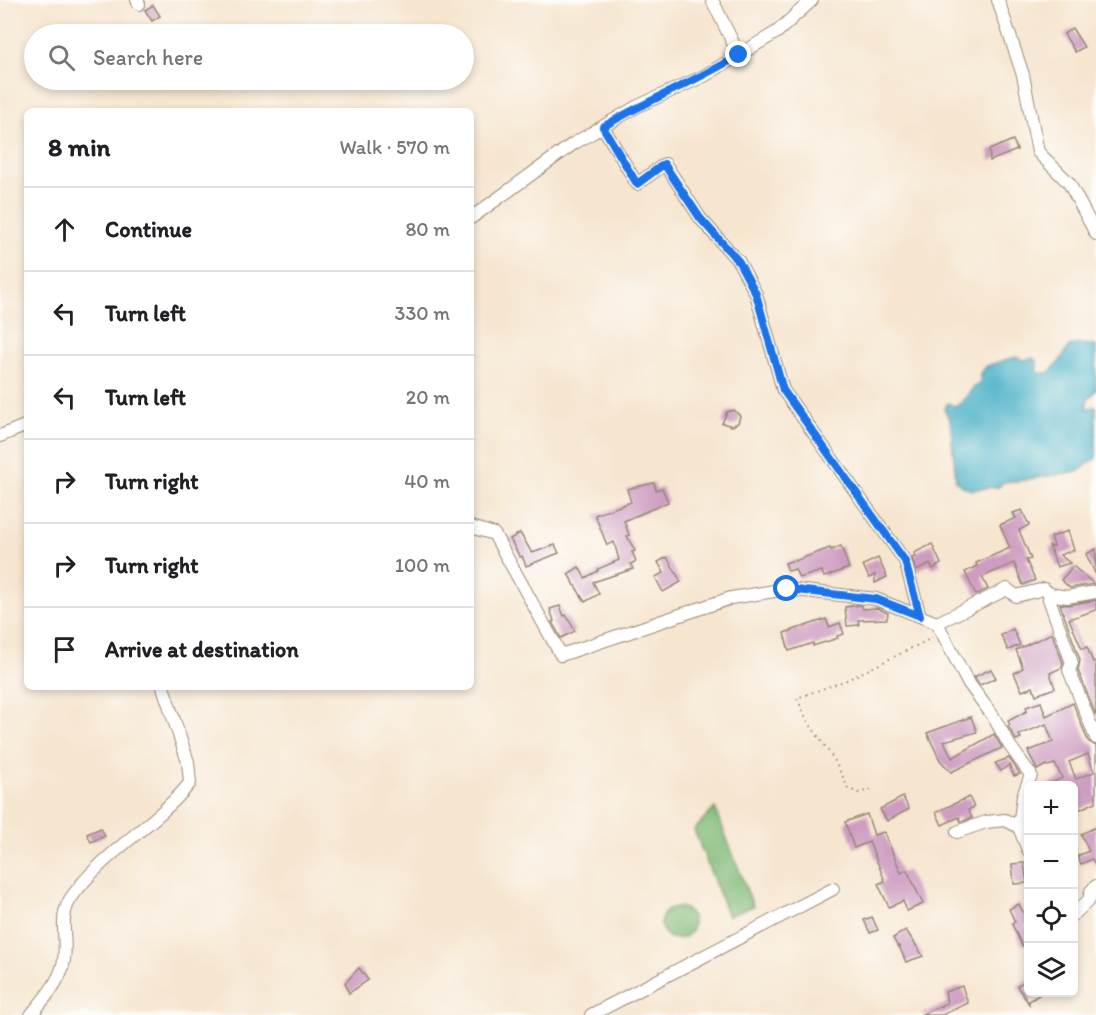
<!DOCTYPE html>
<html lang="en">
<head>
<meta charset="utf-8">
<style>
	body { margin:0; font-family:Itim,sans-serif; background:#f2f2f2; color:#202124 }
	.controls { position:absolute; right:18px; bottom:18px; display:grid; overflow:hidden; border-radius:9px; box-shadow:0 3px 9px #0003 }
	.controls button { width:54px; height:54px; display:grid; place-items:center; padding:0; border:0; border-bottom:2px solid #e0e0e0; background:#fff; color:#202124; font:30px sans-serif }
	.stop { position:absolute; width:18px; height:18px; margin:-14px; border:4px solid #1a73e8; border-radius:50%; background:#fff }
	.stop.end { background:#1a73e8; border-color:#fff; box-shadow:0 2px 6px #0008 }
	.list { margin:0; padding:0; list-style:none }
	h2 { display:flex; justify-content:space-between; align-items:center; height:78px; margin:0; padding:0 24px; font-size:26px }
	h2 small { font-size:20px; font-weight:400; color:#757577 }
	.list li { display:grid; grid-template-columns:39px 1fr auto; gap:18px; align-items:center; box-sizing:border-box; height:84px; padding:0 24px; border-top:2px solid #e0e0e0 }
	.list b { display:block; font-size:22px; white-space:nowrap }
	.list em { font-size:20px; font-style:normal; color:#757577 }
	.icon { flex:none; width:33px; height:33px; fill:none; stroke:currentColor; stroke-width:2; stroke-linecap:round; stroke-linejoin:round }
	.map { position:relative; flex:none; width:1096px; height:1015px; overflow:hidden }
	.search { position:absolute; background:#fff; box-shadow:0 3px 9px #0003; left:24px; top:24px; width:450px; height:66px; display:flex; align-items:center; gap:15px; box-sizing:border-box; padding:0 21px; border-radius:33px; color:#757577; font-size:22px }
	.panel { position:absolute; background:#fff; box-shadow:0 3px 9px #0003; left:24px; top:108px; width:450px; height:582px; border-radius:9px }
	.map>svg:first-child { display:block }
	.forest { fill:#81ba78; stroke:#5e724b; stroke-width:1.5 }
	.water { fill:#4ab1c8; stroke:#426e73; stroke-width:1.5 }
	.building { fill:#ce9cc1; fill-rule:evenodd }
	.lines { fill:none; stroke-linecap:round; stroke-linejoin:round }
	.minor-casing { stroke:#988876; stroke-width:14 }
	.path { stroke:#988876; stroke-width:2; stroke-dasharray:1.5 4.5; stroke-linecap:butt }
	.minor { stroke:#fff; stroke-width:12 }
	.route { stroke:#1a73e8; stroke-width:8 }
</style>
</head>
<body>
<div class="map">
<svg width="1096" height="1015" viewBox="0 0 1096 1015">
	<rect width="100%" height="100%" fill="#fdfcf7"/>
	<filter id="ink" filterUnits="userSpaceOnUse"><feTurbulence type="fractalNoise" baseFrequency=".0167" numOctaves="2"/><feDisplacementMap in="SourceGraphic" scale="12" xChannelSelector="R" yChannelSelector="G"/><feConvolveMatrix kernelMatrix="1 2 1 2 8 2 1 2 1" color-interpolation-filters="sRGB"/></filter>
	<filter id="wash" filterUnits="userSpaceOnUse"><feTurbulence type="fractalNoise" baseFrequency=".008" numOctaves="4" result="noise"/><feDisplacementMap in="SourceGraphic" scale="24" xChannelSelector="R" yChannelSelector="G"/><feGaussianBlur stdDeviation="1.35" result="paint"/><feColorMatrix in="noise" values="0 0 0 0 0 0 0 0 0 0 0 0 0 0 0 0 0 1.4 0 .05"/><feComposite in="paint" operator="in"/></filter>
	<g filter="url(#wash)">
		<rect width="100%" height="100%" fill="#f6e5cf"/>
		<g class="forest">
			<path d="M715 808 753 906 728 916 694 830Z"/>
			<circle cx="677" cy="923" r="16"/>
		</g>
		<path class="water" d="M1079 344 1096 345V391L1088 399 1086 409 1096 406V458L1079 471 1019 481 1003 482 999 487C980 486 973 497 956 481L950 419 944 409 948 403 953 406 960 404 974 387 980 383V373L987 366 1008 359 1017 357 1024 360 1033 358 1037 361V370L1039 373H1049L1060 361 1069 346Z"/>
		<g id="blocks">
			<g class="building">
				<path d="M153 5 160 16 152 21 145 10Z"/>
				<path d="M1072 28 1084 47 1075 52 1064 34Z"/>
				<path d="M1013 140 1017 150 990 161 989 150Z"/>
				<path d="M734 410 740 416 738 423 732 426 722 423 727 412Z"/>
				<path d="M654 483 656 490 662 488 668 502 624 521 629 535 627 536 635 551 632 552 636 561 631 564 633 569 593 582 599 594 585 602 568 574 579 567 585 578 598 571V569L619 560 614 542 607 545 595 515 631 502 627 489Z"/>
				<path d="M1022 510 1029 525 1019 530 1031 559 1026 560 1035 580 1023 585 1014 563 982 577 988 589 976 595 965 572 977 566 976 563 1010 548 1000 525 1016 518 1013 513Z"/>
				<path d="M1068 531 1074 550 1060 555 1070 563 1057 567 1049 545 1051 547 1054 546 1051 537Z"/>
				<path d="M520 533 532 553 555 545 559 553 526 566 522 556 520 557 510 539Z"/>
				<path d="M932 544 941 564 933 569 930 564 916 571 912 558 916 556 914 553Z"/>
				<path d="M841 546 849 568 824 577 822 571 799 578 795 569 788 571 785 563 794 560 795 561 830 548 831 550Z"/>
				<path d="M1096 549V575L1086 554Z"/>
				<path d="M667 557 681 582 663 592 655 577 664 573 658 562Z"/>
				<path d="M878 558 887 577 875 583V575L869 578 863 565Z"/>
				<path d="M1073 566 1094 584 1070 588 1061 580Z"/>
				<path d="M1096 600V610L1069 619 1082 649 1087 647 1093 662 1096 661V716L1078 670 1080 660 1060 604 1068 605Z"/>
				<path d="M860 605 862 606 863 609 877 608 888 613 887 619 858 620 859 625 847 626 845 607Z"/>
				<path d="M560 606 564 616 566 615 575 631 561 638 552 622 554 621 550 609Z"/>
				<path d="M826 619 829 627 840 623 844 634 837 636 838 638 813 646V643L789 651 784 633Z"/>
				<path d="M1013 629 1020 645 1008 650 1001 635Z"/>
				<path d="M1052 633 1063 663 1061 668 1050 673 1055 688 1036 695 1033 687 1022 691 1014 673 1023 668 1016 650Z"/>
				<path d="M991 669 996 678 980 685 974 677Z"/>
				<path d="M1041 702 1046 716 1073 703 1088 741 1096 746V802L1074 812V786H1046L1062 778 1055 764 1048 766 1047 765 1037 770 1028 751 1053 742 1046 724 1019 735 1021 738 1016 740 1008 726 1010 725 1008 721 1027 711 1026 707ZM1088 754 1094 772 1076 779 1069 762Z"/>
				<path d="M971 717 977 732 944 741 952 758 994 734 1002 748 951 772 940 760 927 733Z"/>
				<path d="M1009 758 1020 774 1014 776 1009 765 1001 771 995 763Z"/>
				<path d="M903 797 909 809 887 821 880 809Z"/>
				<path d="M969 797 974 807 968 810 972 818 961 822 959 817 942 825 936 812Z"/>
				<path d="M867 814 874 835 884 832 901 873 907 870 923 904 907 911 903 901 889 907 878 884 885 881 869 842 854 848 845 822Z"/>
				<path d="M1096 827V866L1092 859 1081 864 1077 856 1089 851 1081 834Z"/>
				<path d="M101 828 105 836 91 842 87 834Z"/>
				<path d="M1024 863 1027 883 1014 884 1012 864Z"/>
				<path d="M1019 904 1024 914 1029 912V923L1025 925 1029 932V942L1022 946 1012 924 1015 922 1009 909Z"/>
				<path d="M872 917 878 930 870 933 864 920Z"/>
				<path d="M906 930 923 956 906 962 899 946 898 947 893 938Z"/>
				<path d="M359 968 368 980 349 993 345 983Z"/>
				<path d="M1029 978V993H1042L1029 1001V1004L1017 986Z"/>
				<path d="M962 986 968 1003 942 1015H920L947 1003 945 992Z"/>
			</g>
		</g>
	</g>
	<g filter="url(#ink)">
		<use href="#blocks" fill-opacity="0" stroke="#988876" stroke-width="1.5"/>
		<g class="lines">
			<g class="minor-casing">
				<g id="minor">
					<path d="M137 0 139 4"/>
					<path d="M712 0 739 55"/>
					<path d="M998 0 1023 75 1038 152 1069 183 1096 234"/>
					<path d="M603 127 637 184 665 164 700 218 739 262 756 294 783 390 905 561 920 616"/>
					<path d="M471 218 573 144 638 106 704 76 777 32 812 0"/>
					<path d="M0 436 27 425"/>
					<path d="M471 527 494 534 561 655 731 598 787 589 876 599 937 623 967 681 993 716 1010 746 1031 775 1023 796 1019 827 1028 850"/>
					<path d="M1096 592 1067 597 1050 594 1049 599 1072 663 1069 670 1096 738"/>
					<path d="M937 623 1007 589 1016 596 1044 589 1050 594"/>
					<path d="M957 832 986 822 1005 820 1019 827"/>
					<path d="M1074 914 1089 900 1091 891 1096 886"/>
					<path d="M31 1015C43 1000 58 984 63 965 69 943 57 918 71 898 103 852 155 826 190 783L188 762 163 687"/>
					<path d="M591 1015 833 889"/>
				</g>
			</g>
			<path class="path" d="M871 790 858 793 848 788 835 761 807 720 797 698 847 680 932 638"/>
			<use href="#minor" class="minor"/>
		</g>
	</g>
	<g class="lines" filter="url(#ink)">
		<path class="route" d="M739 55C695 82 647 100 603 127L637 184 664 164 700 218 739 262 756 294 783 390 905 561 920 616 876 599 787 589"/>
	</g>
</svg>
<div class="controls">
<button>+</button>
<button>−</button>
<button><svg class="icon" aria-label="locate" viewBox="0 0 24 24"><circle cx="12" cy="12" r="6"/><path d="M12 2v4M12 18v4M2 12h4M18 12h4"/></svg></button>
<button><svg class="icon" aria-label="layers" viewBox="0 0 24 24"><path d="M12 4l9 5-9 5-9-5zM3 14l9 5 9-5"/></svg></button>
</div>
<div class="stop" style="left:787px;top:589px"></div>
<div class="stop end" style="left:739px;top:55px"></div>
<div class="search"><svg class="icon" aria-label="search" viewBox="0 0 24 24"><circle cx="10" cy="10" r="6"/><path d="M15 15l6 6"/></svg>Search here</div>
<section class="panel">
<h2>8 min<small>Walk · 570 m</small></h2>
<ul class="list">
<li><svg class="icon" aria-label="ahead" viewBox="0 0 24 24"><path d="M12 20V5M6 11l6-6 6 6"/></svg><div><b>Continue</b></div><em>80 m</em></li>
<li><svg class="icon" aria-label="left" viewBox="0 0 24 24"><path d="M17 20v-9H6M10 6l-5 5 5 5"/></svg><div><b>Turn left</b></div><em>330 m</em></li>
<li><svg class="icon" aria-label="left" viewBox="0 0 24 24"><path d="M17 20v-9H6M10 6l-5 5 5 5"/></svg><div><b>Turn left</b></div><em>20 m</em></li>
<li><svg class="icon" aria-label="right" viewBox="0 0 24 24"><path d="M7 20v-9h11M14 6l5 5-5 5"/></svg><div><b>Turn right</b></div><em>40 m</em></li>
<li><svg class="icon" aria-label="right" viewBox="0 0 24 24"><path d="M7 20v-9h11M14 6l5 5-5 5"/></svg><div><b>Turn right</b></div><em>100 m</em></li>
<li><svg class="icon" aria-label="arrive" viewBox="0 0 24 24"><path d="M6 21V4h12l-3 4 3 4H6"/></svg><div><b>Arrive at destination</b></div></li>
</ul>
</section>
</div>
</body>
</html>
